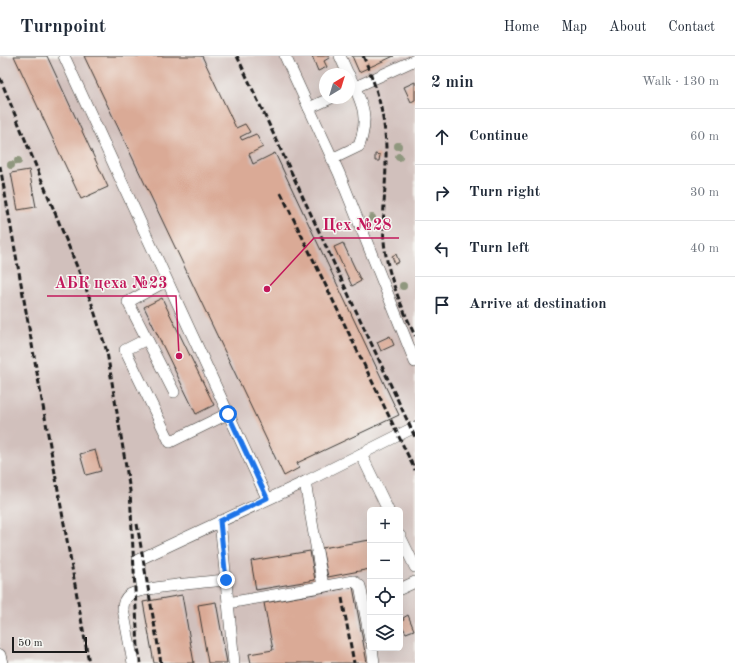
<!DOCTYPE html>
<html lang="en">
<head>
<meta charset="utf-8">
<style>
	body { margin:0; font-family:"Old Standard TT",serif; background:#f2f2f3; color:#1f2937 }
	.controls { position:absolute; right:12px; bottom:12px; display:grid; overflow:hidden; border-radius:6px; box-shadow:0 4px 16px #0002 }
	.controls button { width:36px; height:36px; display:grid; place-items:center; padding:0; border:0; border-bottom:1px solid #e0e1e3; background:#fff; color:#1f2937; font:20px sans-serif }
	.compass { position:absolute; left:319px; top:12px; width:36px; height:36px; border-radius:50%; background:#fff; box-shadow:0 4px 16px #0002; rotate:38deg }
	.scale { position:absolute; left:12px; bottom:10px; width:75px; box-sizing:border-box; padding-left:4px; border:2px solid #1c1c1c; border-top:0; font-size:11px; line-height:14px; white-space:nowrap; color:#1c1c1c; -webkit-text-stroke:3px #f6f6f2; paint-order:stroke }
	.stop { position:absolute; width:12px; height:12px; margin:-9px; border:3px solid #1a73e8; border-radius:50%; background:#fff }
	.stop.end { background:#1a73e8; border-color:#fff; box-shadow:0 1px 4px #0008 }
	.list { margin:0; padding:0; list-style:none }
	h2 { display:flex; justify-content:space-between; align-items:center; height:52px; margin:0; padding:0 16px; font-size:17px }
	h2 small { font-size:13px; font-weight:400; color:#747a83 }
	.list li { display:grid; grid-template-columns:26px 1fr auto; gap:12px; align-items:center; box-sizing:border-box; height:56px; padding:0 16px; border-top:1px solid #e0e1e3 }
	.list b { display:block; font-size:15px; white-space:nowrap }
	.list em { font-size:13px; font-style:normal; color:#747a83 }
	.icon { flex:none; width:22px; height:22px; fill:none; stroke:currentColor; stroke-width:2; stroke-linecap:round; stroke-linejoin:round }
	.map { position:relative; flex:none; width:415px; height:607px; overflow:hidden }
	header { display:flex; align-items:center; gap:24px; box-sizing:border-box; height:56px; padding:0 20px; background:#fff; border-bottom:1px solid #e0e1e3 }
	header strong { font-size:19px }
	nav { display:flex; gap:22px; margin-inline-start:auto; font-size:14px }
	main { display:flex }
	aside { flex:1; background:#fff }
	.map>svg:first-child { display:block }
	.industrial { fill:#d1c0bc; fill-rule:evenodd }
	.building { fill:#daaa96 }
	.lines { fill:none; stroke-linecap:round; stroke-linejoin:round }
	.minor-casing { stroke:#3c3935; stroke-width:12 }
	.minor { stroke:#fff; stroke-width:11 }
	.rail { stroke:#1c1c1c; stroke-width:3; stroke-dasharray:6 3; stroke-linecap:butt }
	.tree { fill:#8f977e }
	.route { stroke:#1a73e8; stroke-width:5 }
	.leader { fill:none; stroke:#c2185b; stroke-width:1.5 }
	.callout-dot { fill:#c2185b; stroke:#f6f6f2; stroke-width:1.5 }
	.callout-label { font-size:16px; text-anchor:middle; font-weight:bold; fill:#c2185b; stroke:#f6f6f2; stroke-width:3; stroke-linejoin:round; paint-order:stroke }
</style>
</head>
<body>
<header>
<strong>Turnpoint</strong>
<nav><a>Home</a><a>Map</a><a>About</a><a>Contact</a></nav>
</header>
<main>
<div class="map">
<svg width="415" height="607" viewBox="0 0 415 607">
	<rect width="100%" height="100%" fill="#f6f6f2"/>
	<filter id="ink" filterUnits="userSpaceOnUse"><feTurbulence type="fractalNoise" baseFrequency=".025" numOctaves="2"/><feDisplacementMap in="SourceGraphic" scale="8" xChannelSelector="R" yChannelSelector="G"/><feConvolveMatrix kernelMatrix="1 2 1 2 8 2 1 2 1" color-interpolation-filters="sRGB"/></filter>
	<filter id="wash" filterUnits="userSpaceOnUse"><feTurbulence type="fractalNoise" baseFrequency=".012" numOctaves="4" result="noise"/><feDisplacementMap in="SourceGraphic" scale="16" xChannelSelector="R" yChannelSelector="G"/><feGaussianBlur stdDeviation="0.9" result="paint"/><feColorMatrix in="noise" values="0 0 0 0 0 0 0 0 0 0 0 0 0 0 0 0 0 1.4 0 .05"/><feComposite in="paint" operator="in"/></filter>
	<g filter="url(#wash)">
		<rect width="100%" height="100%" fill="#f0dfc2"/>
		<path class="industrial" d="M0 0H415V607H0ZM325 18H349V42H325ZM370 454H400V592H370Z"/>
		<g id="blocks">
			<g class="building">
				<path d="M14 0H47L108 131 81 143Z"/>
				<path d="M84 0H202L236 72 245 68 250 76 240 81 242 84 256 78 263 91 249 98 253 108 275 97 399 359 297 407 299 412 284 420Z"/>
				<path d="M312 0H328L329 2 324 5 327 11 318 15Z"/>
				<path d="M352 0H394L359 16Z"/>
				<path d="M415 26V44L411 46 404 31Z"/>
				<path d="M375 98 380 99 379 105H375Z"/>
				<path d="M29 114 36 151 18 154 11 117Z"/>
				<path d="M343 187 361 225 352 230 334 191Z"/>
				<path d="M396 198 399 206 395 208 392 200Z"/>
				<path d="M162 242 214 349 196 358 144 251Z"/>
				<path d="M390 280 394 289 381 295 377 286Z"/>
				<path d="M95 394 101 415 86 419 80 398Z"/>
				<path d="M370 484V513L328 521 322 492Z"/>
				<path d="M310 495 315 524 256 534 251 505Z"/>
				<path d="M353 531 367 607H251L249 598 273 594 264 547Z"/>
				<path d="M182 539 194 607H154L143 546Z"/>
				<path d="M216 546 227 607H208L198 549Z"/>
				<path d="M408 559 414 574 406 577 400 566 404 564 403 562Z"/>
			</g>
		</g>
	</g>
	<g filter="url(#ink)">
		<use href="#blocks" fill-opacity="0" stroke="#3c3935" stroke-width="1"/>
		<g class="lines">
			<g class="minor-casing">
				<g id="minor">
					<path d="M64 0 267 442"/>
					<path d="M285 0 339 117 415 306"/>
					<path d="M340 0 348 18"/>
					<path d="M349 34 415 4"/>
					<path d="M309 52 331 42"/>
					<path d="M332 103 359 90C370 60 362 47 349 19"/>
					<path d="M166 225 128 246 174 336"/>
					<path d="M147 283 125 294 170 386 227 358"/>
					<path d="M361 398 388 454"/>
					<path d="M305 426 323 530"/>
					<path d="M220 465 234 607"/>
					<path d="M400 480 415 511"/>
					<path d="M400 533 415 526"/>
					<path d="M143 534 138 504 305 426 415 371"/>
					<path d="M228 547 354 525 360 530 361 534 370 583"/>
					<path d="M372 592 374 607"/>
					<path d="M0 599 2 607"/>
					<path d="M133 607 123 553C123 548 124 543 129 539 140 531 208 526 226 524"/>
				</g>
			</g>
			<use href="#minor" class="minor"/>
			<g class="rail">
				<path d="M237 0 415 381"/>
				<path d="M363 0C378 32 387 67 386 103 386 130 382 157 384 185 387 219 401 249 415 280"/>
				<path d="M0 22 91 245 107 296 130 435 138 592 141 607"/>
				<path d="M0 110 89 607"/>
				<path d="M281 137 415 414"/>
				<path d="M137 468 161 607"/>
				<path d="M342 542 354 607"/>
			</g>
		</g>
		<g class="tree">
			<circle cx="398" cy="90" r="4"/>
			<circle cx="399" cy="101" r="4"/>
			<circle cx="18" cy="105" r="4"/>
			<circle cx="11" cy="109" r="4"/>
			<circle cx="372" cy="162" r="4"/>
			<circle cx="403" cy="230" r="4"/>
		</g>
	</g>
	<g class="lines" filter="url(#ink)">
		<path class="route" d="M226 524 220 465 267 442 228 358"/>
	</g>
	<path class="leader" d="M267 233L314 182H399M179 300L176 240H47"/>
	<g class="callout-dot">
		<circle cx="267" cy="233" r="4"/>
		<circle cx="179" cy="300" r="4"/>
	</g>
	<g class="callout-label">
		<text x="357" y="174">Цех №28</text>
		<text x="111" y="232">АБК цеха №23</text>
	</g>
</svg>
<div class="controls">
<button>+</button>
<button>−</button>
<button><svg class="icon" aria-label="locate" viewBox="0 0 24 24"><circle cx="12" cy="12" r="6"/><path d="M12 2v4M12 18v4M2 12h4M18 12h4"/></svg></button>
<button><svg class="icon" aria-label="layers" viewBox="0 0 24 24"><path d="M12 4l9 5-9 5-9-5zM3 14l9 5 9-5"/></svg></button>
</div>
<svg class="compass" viewBox="-18 -18 36 36"><path d="M0-13l5 13h-10z" fill="#e53935"/><path d="M0 13l5-13h-10z" fill="#747a83"/></svg>
<div class="scale">50 m</div>
<div class="stop" style="left:228px;top:358px"></div>
<div class="stop end" style="left:226px;top:524px"></div>
</div>
<aside>
<h2>2 min<small>Walk · 130 m</small></h2>
<ul class="list">
<li><svg class="icon" aria-label="ahead" viewBox="0 0 24 24"><path d="M12 20V5M6 11l6-6 6 6"/></svg><div><b>Continue</b></div><em>60 m</em></li>
<li><svg class="icon" aria-label="right" viewBox="0 0 24 24"><path d="M7 20v-9h11M14 6l5 5-5 5"/></svg><div><b>Turn right</b></div><em>30 m</em></li>
<li><svg class="icon" aria-label="left" viewBox="0 0 24 24"><path d="M17 20v-9H6M10 6l-5 5 5 5"/></svg><div><b>Turn left</b></div><em>40 m</em></li>
<li><svg class="icon" aria-label="arrive" viewBox="0 0 24 24"><path d="M6 21V4h12l-3 4 3 4H6"/></svg><div><b>Arrive at destination</b></div></li>
</ul>
</aside>
</main>
</body>
</html>
